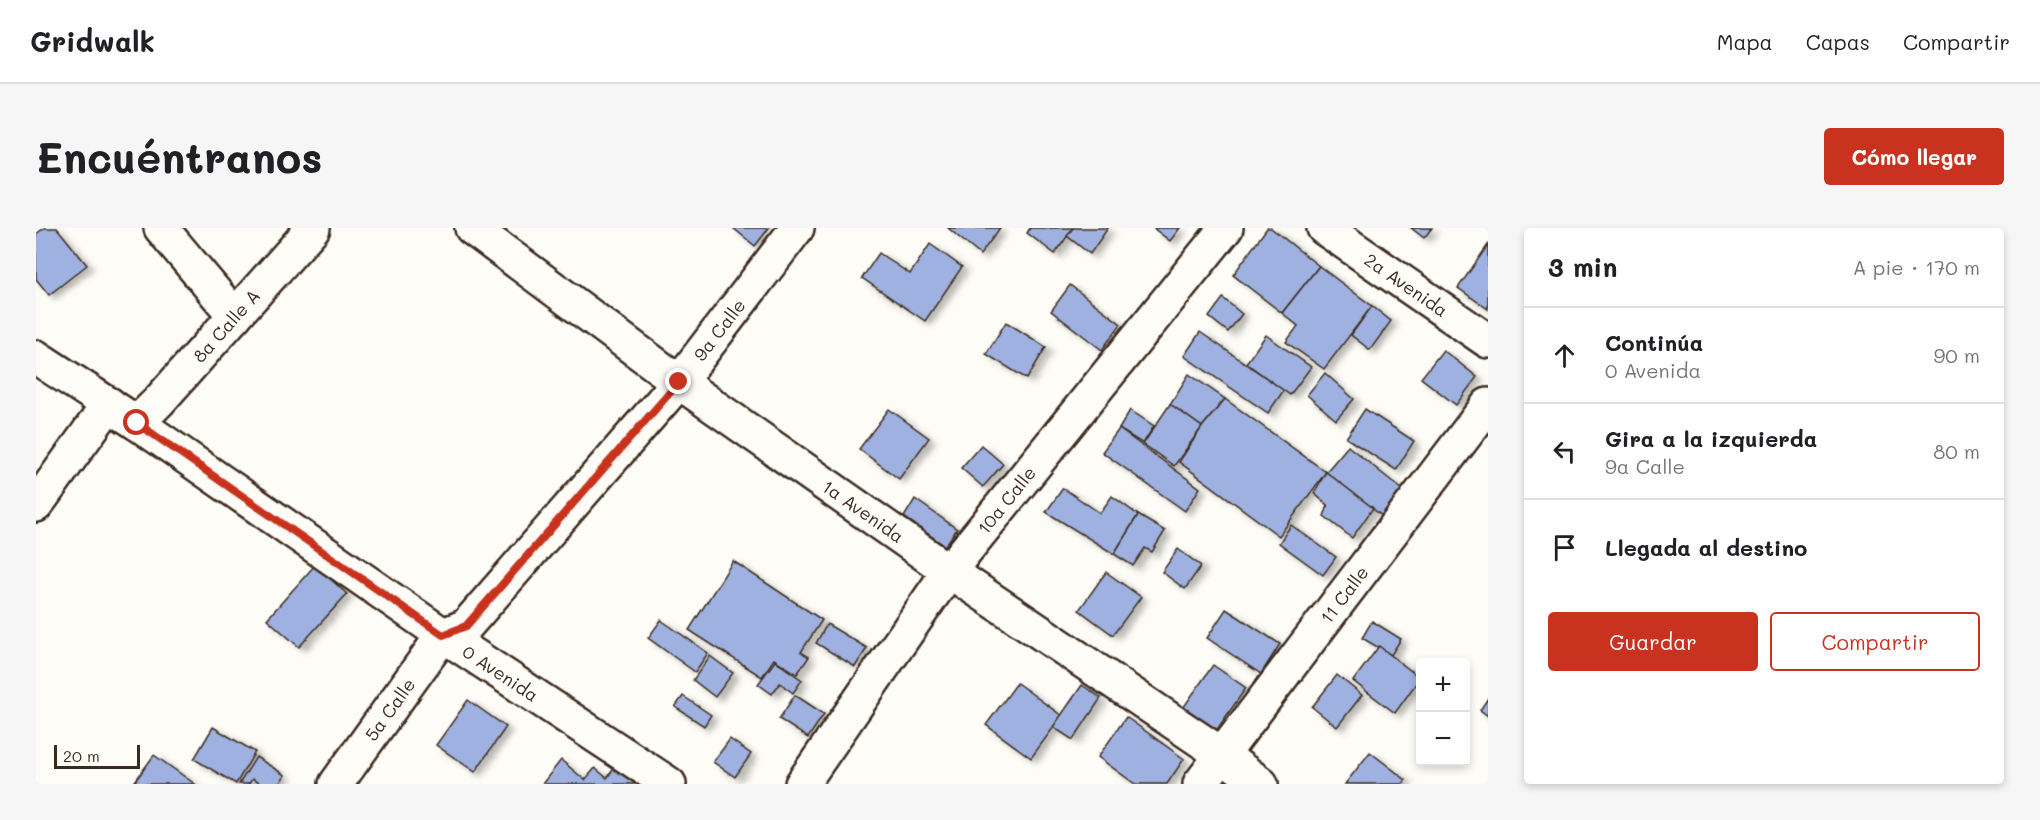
<!DOCTYPE html>
<html lang="es">
<head>
<meta charset="utf-8">
<style>
	body { margin:0; font-family:Mali,sans-serif; background:#f6f6f6; color:#202124 }
	.controls { position:absolute; right:18px; bottom:18px; display:grid; overflow:hidden; border-radius:6px; box-shadow:0 3px 9px #0003 }
	.controls button { width:54px; height:54px; display:grid; place-items:center; padding:0; border:0; border-bottom:2px solid #e0e0e0; background:#fff; color:#202124; font:30px sans-serif }
	.scale { position:absolute; left:18px; bottom:15px; width:86px; box-sizing:border-box; padding-left:6px; border:3px solid #3b2a1e; border-top:0; font-size:16px; line-height:21px; white-space:nowrap; color:#3b2a1e; -webkit-text-stroke:4px #fdfcf7; paint-order:stroke }
	.stop { position:absolute; width:18px; height:18px; margin:-14px; border:4px solid #c8321e; border-radius:50%; background:#fff }
	.stop.end { background:#c8321e; border-color:#fff; box-shadow:0 2px 6px #0008 }
	.list { margin:0; padding:0; list-style:none }
	h2 { display:flex; justify-content:space-between; align-items:center; height:78px; margin:0; padding:0 24px; font-size:26px }
	h2 small { font-size:20px; font-weight:400; color:#757577 }
	.list li { display:grid; grid-template-columns:39px 1fr auto; gap:18px; align-items:center; box-sizing:border-box; height:96px; padding:0 24px; border-top:2px solid #e0e0e0 }
	.list b { display:block; font-size:22px; white-space:nowrap }
	.list p { margin:0; font-size:20px; white-space:nowrap; color:#757577 }
	.list em { font-size:20px; font-style:normal; color:#757577 }
	.actions { display:flex; gap:12px; padding:18px 24px }
	.actions a { flex:1; padding:14px 0; border:2px solid #c8321e; border-radius:6px; text-align:center; font-size:21px; color:#c8321e }
	.actions .main { background:#c8321e; color:#fff }
	.icon { flex:none; width:33px; height:33px; fill:none; stroke:currentColor; stroke-width:2; stroke-linecap:round; stroke-linejoin:round }
	.map { position:relative; flex:none; width:1452px; height:556px; overflow:hidden; border-radius:6px }
	header { display:flex; align-items:center; gap:36px; box-sizing:border-box; height:84px; padding:0 30px; background:#fff; border-bottom:2px solid #e0e0e0 }
	header strong { font-size:28px }
	nav { display:flex; gap:33px; margin-inline-start:auto; font-size:21px }
	.intro { display:flex; align-items:center; justify-content:space-between; box-sizing:border-box; height:144px; padding:0 36px }
	h1 { margin:0; font-size:42px }
	.button { padding:15px 27px; border-radius:6px; background:#c8321e; color:#fff; font-size:21px; font-weight:700 }
	main { display:flex; gap:36px; padding:0 36px }
	aside { flex:1; background:#fff; border-radius:6px; box-shadow:0 3px 9px #0003 }
	.map>svg:first-child { display:block }
	.building { fill:#9eb1e0; stroke:#3b2a1e; stroke-width:1.5; filter:url(#shadow) }
	.lines { fill:none; stroke-linecap:round; stroke-linejoin:round }
	.street-casing { stroke:#3b2a1e; stroke-width:38 }
	.secondary-casing { stroke:#3b2a1e; stroke-width:38 }
	.street { stroke:#fdfcf7; stroke-width:33 }
	.secondary { stroke:#fdfcf7; stroke-width:33 }
	.route { stroke:#c8321e; stroke-width:8 }
	.labels { text-anchor:middle; dominant-baseline:central; stroke-width:4.5; stroke-linejoin:round; paint-order:stroke }
	.street-label { font-size:18px; fill:#3b2a1e; stroke:#fdfcf7 }
</style>
</head>
<body>
<header>
<strong>Gridwalk</strong>
<nav><a>Mapa</a><a>Capas</a><a>Compartir</a></nav>
</header>
<div class="intro"><h1>Encuéntranos</h1><a class="button">Cómo llegar</a></div>
<main>
<div class="map">
<svg width="1452" height="556" viewBox="0 0 1452 556">
	<defs>
		<filter id="shadow"><feDropShadow dx="6" dy="4" stdDeviation="3" flood-color="#0004"/></filter>
	</defs>
	<rect width="100%" height="100%" fill="#fdfcf7"/>
	<filter id="ink" filterUnits="userSpaceOnUse"><feTurbulence type="fractalNoise" baseFrequency=".0167" numOctaves="2"/><feDisplacementMap in="SourceGraphic" scale="12" xChannelSelector="R" yChannelSelector="G"/><feConvolveMatrix kernelMatrix="1 2 1 2 8 2 1 2 1" color-interpolation-filters="sRGB"/></filter>
	<g filter="url(#ink)">
		<g class="building">
			<path d="M8 0H21L51 37 13 67 0 51V6Z"/>
			<path d="M697 0H733L719 18Z"/>
			<path d="M912 0H964L944 27Z"/>
			<path d="M994 0H1037L1019 26 991 5Z"/>
			<path d="M1037 0H1072L1054 26 1031 8Z"/>
			<path d="M1117 0H1144L1134 13Z"/>
			<path d="M1231 0H1235L1283 38 1246 85 1197 47Z"/>
			<path d="M1375 0H1396L1388 10Z"/>
			<path d="M894 16 926 39 889 93 826 50 843 25 874 46Z"/>
			<path d="M1452 17V81L1422 60Z"/>
			<path d="M1283 38 1336 78 1288 141 1250 114 1262 98 1246 85Z"/>
			<path d="M1034 57 1085 96 1066 122 1015 83Z"/>
			<path d="M1187 70 1206 86 1192 104 1173 89Z"/>
			<path d="M1336 78 1355 93 1334 122 1315 107Z"/>
			<path d="M970 94 1010 119 991 151 950 126Z"/>
			<path d="M1164 104 1248 162 1232 185 1148 128Z"/>
			<path d="M1230 107 1275 139 1254 167 1210 135Z"/>
			<path d="M1407 122 1441 149 1420 177 1385 150Z"/>
			<path d="M1289 145 1318 171 1300 192 1271 167Z"/>
			<path d="M1153 146 1189 171 1166 199 1134 176Z"/>
			<path d="M1189 171 1290 244 1243 308 1143 234 1166 199Z"/>
			<path d="M1134 176 1166 199 1138 238 1107 216Z"/>
			<path d="M853 181 893 210 863 251 823 221Z"/>
			<path d="M1329 181 1378 213 1360 242 1310 210Z"/>
			<path d="M1094 182 1118 198 1107 216 1083 201Z"/>
			<path d="M1083 201 1164 260 1149 283 1066 224Z"/>
			<path d="M945 217 967 236 947 259 925 240Z"/>
			<path d="M1312 218 1372 266 1351 292 1290 244Z"/>
			<path d="M1290 244 1337 280 1316 310 1288 288 1292 278 1278 265Z"/>
			<path d="M1027 260 1064 285 1076 268 1102 287 1078 326 1010 284Z"/>
			<path d="M879 271 921 301 909 318 868 289Z"/>
			<path d="M1102 287 1129 303 1116 324 1109 320 1097 338 1078 326Z"/>
			<path d="M1255 297 1300 329 1287 347 1243 315Z"/>
			<path d="M1142 321 1165 338 1149 361 1126 344Z"/>
			<path d="M697 333 786 392 765 424 773 429 761 446 738 431 726 449 653 402Z"/>
			<path d="M279 337 311 366 263 419 231 391Z"/>
			<path d="M1070 344 1105 369 1077 407 1043 382Z"/>
			<path d="M1190 381 1244 416 1225 446 1171 410Z"/>
			<path d="M625 392 672 425 659 444 612 410Z"/>
			<path d="M1336 393 1365 411 1355 427 1326 410Z"/>
			<path d="M791 396 831 420 819 439 780 415Z"/>
			<path d="M1343 418 1384 450 1359 485 1317 453Z"/>
			<path d="M674 428 697 445 679 469 657 452Z"/>
			<path d="M739 433 766 452 757 465 744 455 736 466 722 456Z"/>
			<path d="M1177 437 1210 460 1180 503 1147 480Z"/>
			<path d="M1301 447 1326 467 1301 499 1276 479Z"/>
			<path d="M981 455 1026 488 995 530 950 497Z"/>
			<path d="M1046 457 1065 470 1037 512 1017 499Z"/>
			<path d="M759 467 788 486 772 510 743 491Z"/>
			<path d="M647 468 675 487 668 498 639 479Z"/>
			<path d="M1452 470V488L1444 482Z"/>
			<path d="M432 472 470 499 439 544 400 517Z"/>
			<path d="M1090 489 1148 531 1131 556H1099L1062 529Z"/>
			<path d="M177 499 219 524 200 556 158 531Z"/>
			<path d="M694 511 715 526 699 549 677 534Z"/>
			<path d="M1334 524 1370 552 1367 556H1309Z"/>
			<path d="M118 527 159 556H97Z"/>
			<path d="M220 529 249 547 243 556H224L216 551 213 556H203Z"/>
			<path d="M525 532 549 552 559 540 571 550 579 539 602 556H506Z"/>
		</g>
		<g class="lines">
			<g class="street-casing">
				<g id="street">
					<path d="M125 0 199 88"/>
					<path id="s1" d="M436 0 643 154 913 343 1185 526 1225 556"/>
					<path id="s2" d="M1288 0 1452 113"/>
					<path id="s3" d="M101 195 123 173 277 0"/>
					<path d="M0 277 73 176"/>
					<path id="s4" d="M300 556 407 407 430 398 643 154 761 0"/>
					<path id="s5" d="M766 556 913 343 1190 0"/>
					<path id="s6" d="M1164 556 1452 177"/>
				</g>
			</g>
			<g class="secondary-casing">
				<g id="secondary">
					<path id="s7" d="M0 129 101 195 407 407 633 556"/>
				</g>
			</g>
			<use href="#street" class="street"/>
			<use href="#secondary" class="secondary"/>
		</g>
	</g>
	<g class="lines" filter="url(#ink)">
		<path class="route" d="M101 195 407 407 430 398 643 154"/>
	</g>
	<g class="labels">
		<g class="street-label">
			<text stroke="none"><textPath href="#s2" startOffset="100">2a Avenida</textPath></text>
			<text stroke="none"><textPath href="#s3" startOffset="132">8a Calle A</textPath></text>
			<text stroke="none"><textPath href="#s4" startOffset="598">9a Calle</textPath></text>
			<text stroke="none"><textPath href="#s5" startOffset="350">10a Calle</textPath></text>
			<text stroke="none"><textPath href="#s1" startOffset="483">1a Avenida</textPath></text>
			<text stroke="none"><textPath href="#s6" startOffset="238">11 Calle</textPath></text>
			<text stroke="none"><textPath href="#s7" startOffset="562">0 Avenida</textPath></text>
			<text stroke="none"><textPath href="#s4" startOffset="92">5a Calle</textPath></text>
		</g>
	</g>
</svg>
<div class="controls">
<button>+</button>
<button>−</button>
</div>
<div class="scale">20 m</div>
<div class="stop" style="left:101px;top:195px"></div>
<div class="stop end" style="left:643px;top:154px"></div>
</div>
<aside>
<h2>3 min<small>A pie · 170 m</small></h2>
<ul class="list">
<li><svg class="icon" aria-label="ahead" viewBox="0 0 24 24"><path d="M12 20V5M6 11l6-6 6 6"/></svg><div><b>Continúa</b><p>0 Avenida</p></div><em>90 m</em></li>
<li><svg class="icon" aria-label="left" viewBox="0 0 24 24"><path d="M17 20v-9H6M10 6l-5 5 5 5"/></svg><div><b>Gira a la izquierda</b><p>9a Calle</p></div><em>80 m</em></li>
<li><svg class="icon" aria-label="arrive" viewBox="0 0 24 24"><path d="M6 21V4h12l-3 4 3 4H6"/></svg><div><b>Llegada al destino</b></div></li>
</ul>
<div class="actions"><a class="main">Guardar</a><a>Compartir</a></div>
</aside>
</main>
</body>
</html>
